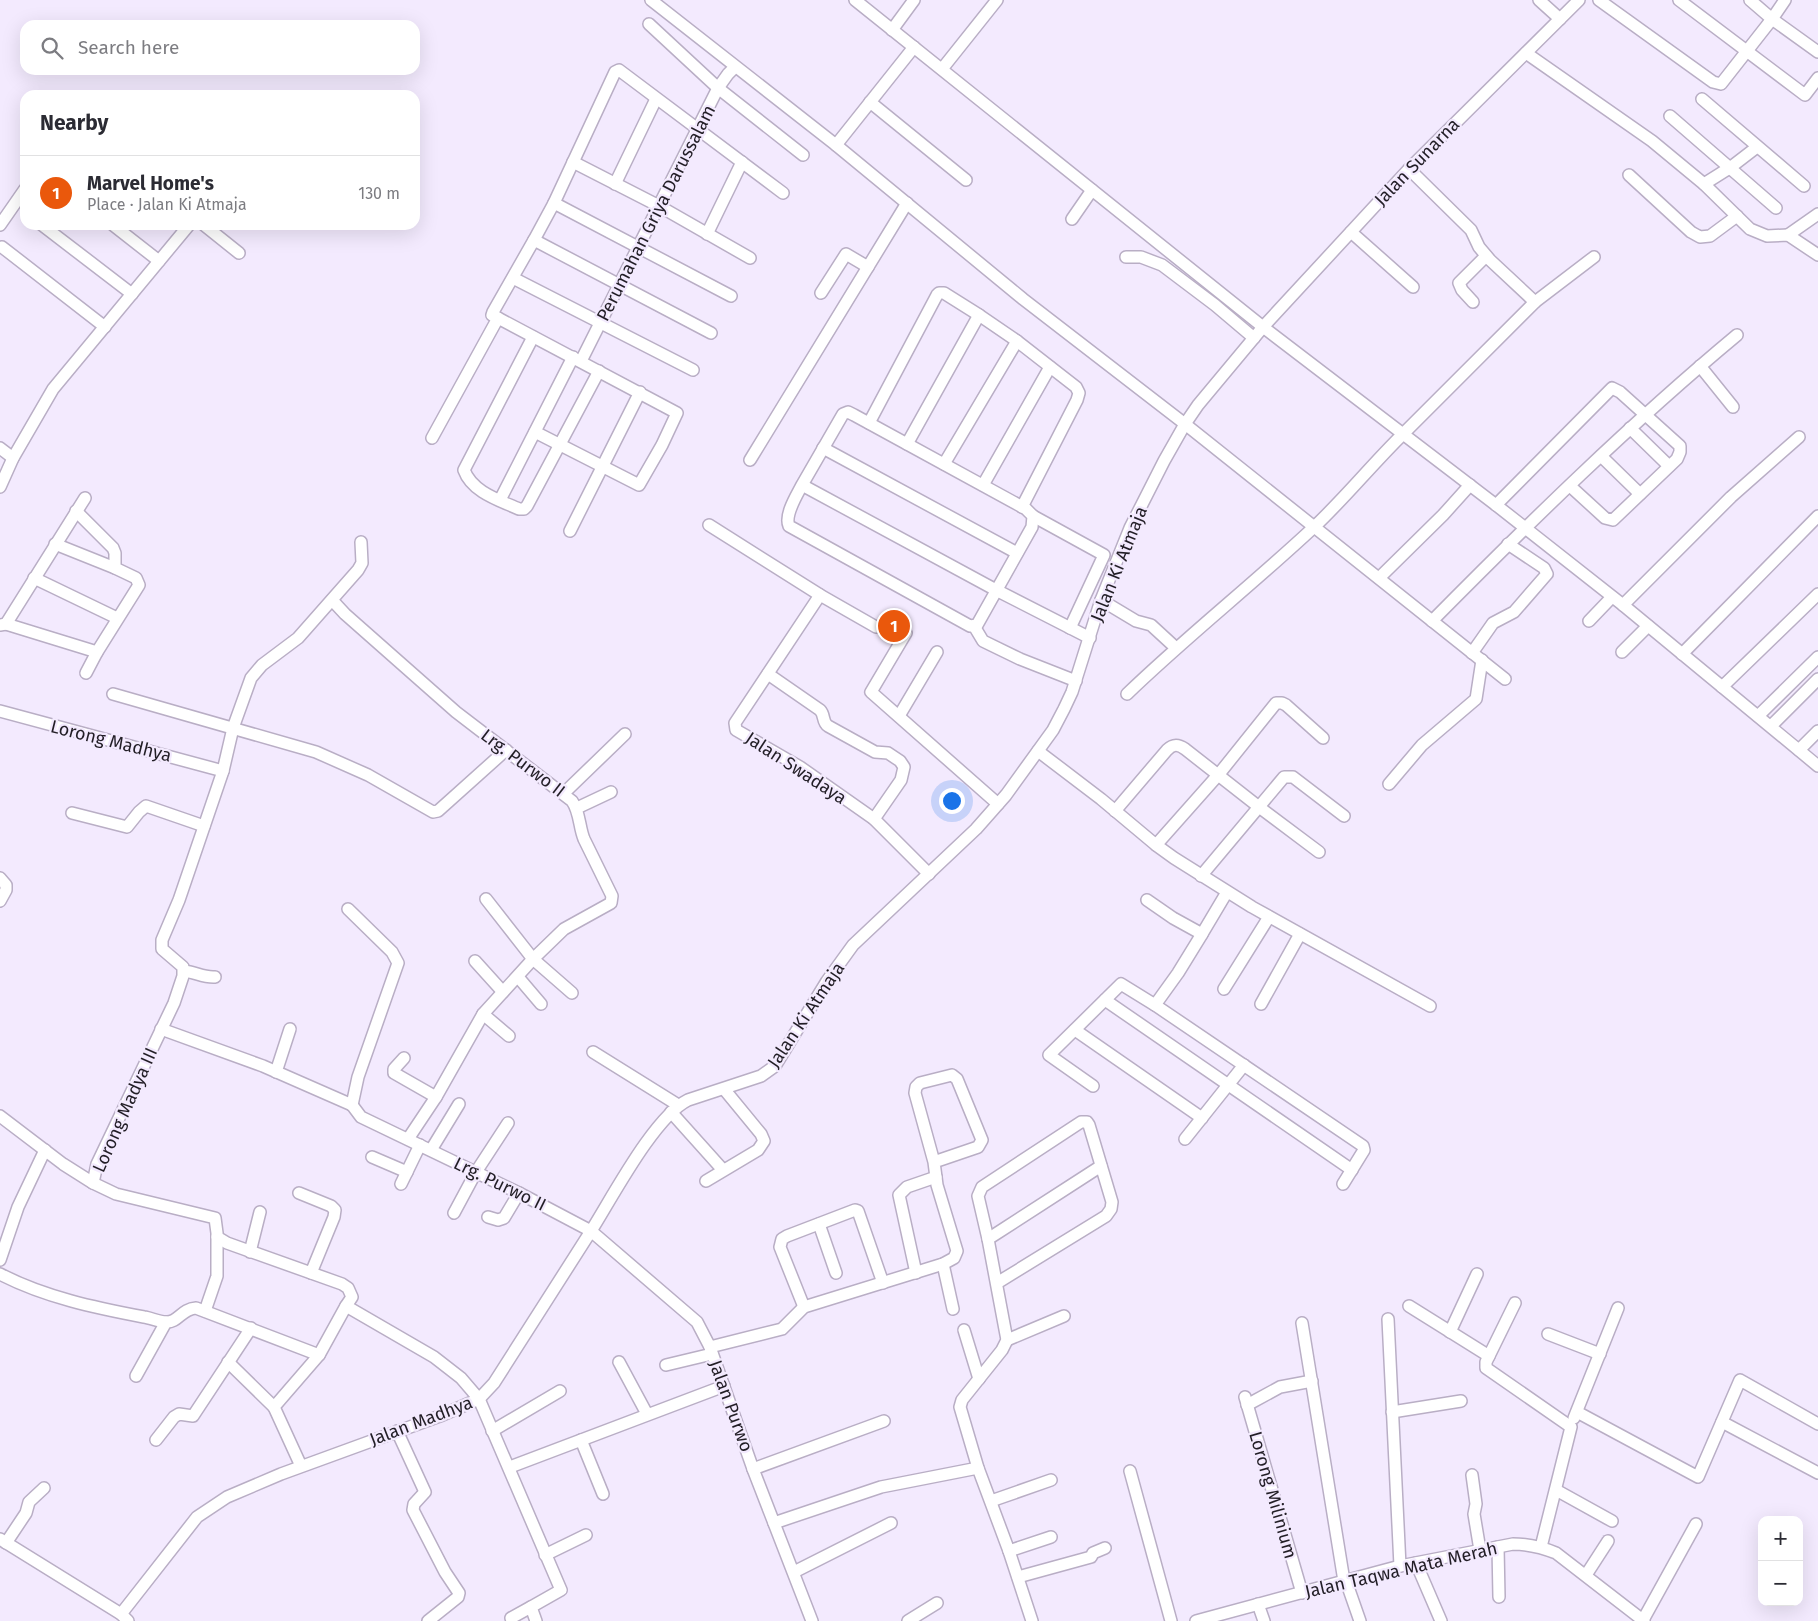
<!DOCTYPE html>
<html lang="en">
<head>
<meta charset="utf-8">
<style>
	body { margin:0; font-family:"Fira Sans",sans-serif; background:#f7f7f7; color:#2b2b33 }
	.controls { position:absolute; right:15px; bottom:15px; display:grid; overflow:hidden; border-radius:10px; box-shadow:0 5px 20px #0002 }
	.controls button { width:45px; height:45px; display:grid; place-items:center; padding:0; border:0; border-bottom:1px solid #e1e1e2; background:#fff; color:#2b2b33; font:25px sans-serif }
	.you { position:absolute; left:951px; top:800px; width:18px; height:18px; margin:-12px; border:4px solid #fff; border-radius:50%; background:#1a73e8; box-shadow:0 0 0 8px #1a73e833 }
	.badge { display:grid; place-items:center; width:32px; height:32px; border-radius:50%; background:#ea580c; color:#fff; font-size:16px; font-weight:700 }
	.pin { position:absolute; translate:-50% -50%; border:2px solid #fff; box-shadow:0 1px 5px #0006 }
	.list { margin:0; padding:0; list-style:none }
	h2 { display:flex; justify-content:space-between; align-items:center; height:65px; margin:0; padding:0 20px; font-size:21px }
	h2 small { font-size:16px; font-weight:400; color:#7c7c81 }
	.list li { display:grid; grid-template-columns:32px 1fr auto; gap:15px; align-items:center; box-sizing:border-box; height:75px; padding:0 20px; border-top:1px solid #e1e1e2 }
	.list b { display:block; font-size:19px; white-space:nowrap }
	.list p { margin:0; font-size:16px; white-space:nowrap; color:#7c7c81 }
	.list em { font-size:16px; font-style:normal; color:#7c7c81 }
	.icon { flex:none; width:28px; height:28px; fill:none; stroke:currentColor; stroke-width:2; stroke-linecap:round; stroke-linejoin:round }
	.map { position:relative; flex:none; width:1818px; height:1621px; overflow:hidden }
	.search { position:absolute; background:#fff; box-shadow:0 5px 20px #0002; left:20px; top:20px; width:400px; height:55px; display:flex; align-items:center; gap:12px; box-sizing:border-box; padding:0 18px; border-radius:15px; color:#7c7c81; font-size:19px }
	.panel { position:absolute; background:#fff; box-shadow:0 5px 20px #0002; left:20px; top:90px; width:400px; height:140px; border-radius:15px }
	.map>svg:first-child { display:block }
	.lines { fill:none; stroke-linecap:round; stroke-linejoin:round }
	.minor-casing { stroke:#b9aec5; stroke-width:14 }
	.minor { stroke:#fff; stroke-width:11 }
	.labels { text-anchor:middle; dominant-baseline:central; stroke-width:4.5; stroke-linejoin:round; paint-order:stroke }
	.street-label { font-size:18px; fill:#221e26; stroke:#f3eafe }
</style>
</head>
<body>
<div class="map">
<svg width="1818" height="1621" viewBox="0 0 1818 1621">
	<rect width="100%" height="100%" fill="#f3eafe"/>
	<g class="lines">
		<g class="minor-casing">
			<g id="minor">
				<path d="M651 0 836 145 1023 299 1185 424 1505 679"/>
				<path d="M855 0 1263 327 1496 505 1623 605 1818 766"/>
				<path d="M1539 0 1560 19"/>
				<path d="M1599 0 1713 82 1721 84 1772 19 1750 0"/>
				<path d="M1679 0 1805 95 1818 78"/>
				<path d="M1785 0 1772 19 1818 52"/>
				<path d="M649 24 718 88 803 155"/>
				<path d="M892 30 914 0"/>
				<path d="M1526 53 1652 141 1704 184 1750 229 1767 236 1788 235 1818 255"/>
				<path d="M942 69 997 0"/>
				<path d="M1702 99 1804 186"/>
				<path d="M870 102 966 180"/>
				<path d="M1670 116 1776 208"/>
				<path d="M836 145 914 47"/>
				<path d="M573 162 659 206 750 258"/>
				<path d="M1629 175 1691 232 1700 237 1710 236 1737 216"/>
				<path d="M615 184 656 99"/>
				<path d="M1704 184 1731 167 1757 147"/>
				<path d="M554 203 615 72 619 70 783 193"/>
				<path d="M1072 219 1092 190"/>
				<path d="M0 225 25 189"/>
				<path d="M42 225 132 294"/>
				<path d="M113 225 159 261"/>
				<path d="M204 225 239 253"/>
				<path d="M1351 232 1413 287"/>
				<path d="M707 234 742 162"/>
				<path d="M1788 235 1818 214"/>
				<path d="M534 240 554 203 731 296"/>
				<path d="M2 247 105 327"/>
				<path d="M1126 257H1141L1162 265 1215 305 1254 338"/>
				<path d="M513 278 693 370"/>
				<path d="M821 293 846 254 868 267"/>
				<path d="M1473 302 1462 290 1459 283 1486 256"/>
				<path d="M1535 302 1594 257"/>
				<path d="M498 318 492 315 493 312 534 240 711 333"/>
				<path d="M533 337 464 470C472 492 499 500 519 509H524L527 506 599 371"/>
				<path d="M1017 341 1076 387 1079 393 1077 400 1022 507"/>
				<path d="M581 361 718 88 728 74 735 67"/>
				<path d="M1700 366 1733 407"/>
				<path d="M869 423 937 295 939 293H944L979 315"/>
				<path d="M1630 428 1669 466"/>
				<path d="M432 438 498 318 677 413 662 445 639 485 535 432"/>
				<path d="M907 444 979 315 1017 341 944 464"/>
				<path d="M0 448 13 458"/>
				<path d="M823 448 1017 553"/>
				<path d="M1601 456 1640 494"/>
				<path d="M750 460 907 203"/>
				<path d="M802 485C797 495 784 515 789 526L970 626 977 625 1032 527 1033 516 1026 509 854 415 848 412 843 414 802 485 996 590 1090 638"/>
				<path d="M983 485 1050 367"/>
				<path d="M0 487 13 458 53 389 189 225"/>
				<path d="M500 500 573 357"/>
				<path d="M1496 505 1612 388 1620 392 1680 446V452L1677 459 1613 520 1605 518 1570 486"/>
				<path d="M1033 516 1104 555 1070 628"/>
				<path d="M709 525 820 595 876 627"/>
				<path d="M570 531 640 392"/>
				<path d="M55 544 115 568"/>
				<path d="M34 578 117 618"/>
				<path d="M1379 578 1443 515 1470 485"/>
				<path d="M820 595 735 723 736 730 800 767 874 819 929 874"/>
				<path d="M332 600 345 614 456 712 572 801C580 812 579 827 584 839L612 896 611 903 564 929 533 959 483 1014 436 1097 408 1139"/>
				<path d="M1101 600 1136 621 1151 625 1176 648"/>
				<path d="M1623 605 1731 497 1799 437"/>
				<path d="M1432 621C1530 522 1630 424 1737 335"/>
				<path d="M1589 621 1612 597"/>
				<path d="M6 624 97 652 139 585 136 578 115 568V553L113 548 76 511"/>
				<path d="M0 625 6 624 85 498"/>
				<path d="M974 626 983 641 1020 659 1076 681"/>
				<path d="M906 633 871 692 998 804"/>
				<path d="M1622 652 1648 626"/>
				<path d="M1472 653 1493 623 1514 612 1547 574 1544 568 1508 544"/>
				<path d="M1682 654 1818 516"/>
				<path d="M86 673 97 652"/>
				<path d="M768 674 820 710C825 715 822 722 828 726L875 752 888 753 900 761 904 767 901 780 874 819"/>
				<path d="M1722 687 1818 594"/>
				<path d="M113 694 316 752 368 775 433 812 438 811 506 750"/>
				<path d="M1127 694C1186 637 1252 585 1313 528 1343 500 1369 468 1399 438 1444 393 1490 347 1535 302L1490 260 1479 247 1471 230 1409 169"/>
				<path d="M0 711 223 771"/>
				<path d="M899 716 937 652"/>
				<path d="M1758 716 1818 657"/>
				<path d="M1771 726 1818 679"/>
				<path d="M1799 750 1818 731"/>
				<path d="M1038 751 1101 799 1156 845 1174 858 1252 907 1430 1006"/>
				<path d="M1389 784 1422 745 1476 699 1482 660"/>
				<path d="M564 793 625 734"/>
				<path d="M577 808 611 792"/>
				<path d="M1115 811 1167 750C1173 744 1178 744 1185 749L1259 807 1319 852"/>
				<path d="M72 813 127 827 139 812 146 806 204 826"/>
				<path d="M1156 845 1219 774 1276 703H1282L1286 705 1323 738"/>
				<path d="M1201 876 1284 777H1293L1344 816"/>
				<path d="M0 878 6 885V890L0 901"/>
				<path d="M486 899 533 959 572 993"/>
				<path d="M1147 900 1173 918 1202 934 1227 892"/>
				<path d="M348 909 392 952 398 963 358 1077 352 1105"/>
				<path d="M475 961 503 992"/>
				<path d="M184 971C195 972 204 978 215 977"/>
				<path d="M518 977 541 1004"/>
				<path d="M1224 989 1269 917"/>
				<path d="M1105 1000 1352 1170"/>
				<path d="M1261 1004 1300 934"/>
				<path d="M1155 1005 1363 1146 1364 1150 1343 1184"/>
				<path d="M483 1014 509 1036"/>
				<path d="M161 1029 263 1066 352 1105"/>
				<path d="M1075 1030 1202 1118"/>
				<path d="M593 1052 678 1105"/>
				<path d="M404 1058 394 1069V1073L436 1097"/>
				<path d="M276 1072 290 1029"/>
				<path d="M1093 1086 1049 1055 1121 984 1155 1005 1178 973 1202 934"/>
				<path d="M352 1105 361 1117 519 1193 591 1231 697 1322 710 1347 753 1469 812 1621"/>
				<path d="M671 1112 723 1170"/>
				<path d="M0 1116 63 1164 93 1183"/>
				<path d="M1185 1139 1244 1065"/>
				<path d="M431 1150 459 1104"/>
				<path d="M372 1157 407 1172"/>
				<path d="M706 1181 758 1150 764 1141 761 1134 724 1089"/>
				<path d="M401 1184 420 1145"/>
				<path d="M299 1193 331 1206 335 1210 334 1217 311 1273"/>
				<path d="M454 1213 476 1172 508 1123"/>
				<path d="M488 1217 498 1220 504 1218 519 1193"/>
				<path d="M819 1224 836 1273"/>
				<path d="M217 1237 227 1243 342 1284 348 1288 352 1297 346 1306 434 1357 461 1378 479 1399 561 1590 531 1607 536 1621"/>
				<path d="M988 1239 1101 1166"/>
				<path d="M250 1252 260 1212"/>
				<path d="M0 1260 18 1207 45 1150"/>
				<path d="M943 1264 953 1309"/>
				<path d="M916 1273 899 1195 907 1187 936 1177"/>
				<path d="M0 1274C44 1297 96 1308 144 1317 151 1318 159 1322 166 1322 178 1323 181 1309 196 1308L319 1355"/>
				<path d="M997 1283 1106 1216 1111 1209 1112 1202 1089 1125 1087 1122H1081L982 1187 978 1196 988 1239 1007 1340 1002 1350 962 1400 960 1407 978 1468 1009 1551 1032 1621"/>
				<path d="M1515 1303 1486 1362V1368L1571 1427 1541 1547"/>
				<path d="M1409 1306 1489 1356"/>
				<path d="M804 1307 780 1247 782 1239 787 1236 855 1210 858 1211 883 1283"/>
				<path d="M205 1311 217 1276V1233L215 1218 116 1194 93 1183 97 1164 174 1003 183 976V967L162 949V940L179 900 223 771 233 728 251 678 262 665 298 638 358 570 362 563 361 542"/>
				<path d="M1388 1319 1400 1566"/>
				<path d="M1302 1323 1344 1581"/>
				<path d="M964 1330 979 1379"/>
				<path d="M1450 1332 1477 1274"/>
				<path d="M1548 1334 1600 1354"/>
				<path d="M1007 1340 1064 1316"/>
				<path d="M710 1347 782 1329 804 1307 943 1264 954 1258 957 1251 937 1185 934 1162 915 1093 916 1087 920 1083 952 1075 957 1079 982 1140 978 1147 934 1162"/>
				<path d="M228 1362 274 1407"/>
				<path d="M619 1362 647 1414"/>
				<path d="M666 1365 712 1354"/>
				<path d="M136 1376 166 1322"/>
				<path d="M1245 1397 1302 1593"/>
				<path d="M1247 1405 1280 1387 1312 1381"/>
				<path d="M1392 1412 1461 1401"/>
				<path d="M1577 1412 1698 1477 1740 1380 1818 1424"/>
				<path d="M1574 1418 1618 1308"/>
				<path d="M1722 1422 1818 1473"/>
				<path d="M397 1431 425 1492 414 1504 413 1510 445 1572 459 1593 458 1597 428 1621"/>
				<path d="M492 1431 560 1391"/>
				<path d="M156 1440 174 1417 179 1414 193 1416 251 1328"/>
				<path d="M581 1440 603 1494"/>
				<path d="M301 1466 274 1407 319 1355 346 1306"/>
				<path d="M510 1467 724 1386"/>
				<path d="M753 1469 884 1421"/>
				<path d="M1130 1471 1171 1621"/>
				<path d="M1472 1475 1476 1504 1474 1514 1480 1550"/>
				<path d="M1556 1490 1612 1521"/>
				<path d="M991 1501 1051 1480"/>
				<path d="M774 1523 881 1487 978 1468"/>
				<path d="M0 1539 121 1614 128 1621"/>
				<path d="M6 1543 26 1513 29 1502 44 1488"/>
				<path d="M1498 1547 1499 1597"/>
				<path d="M1009 1551 1051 1537"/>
				<path d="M545 1555 586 1535"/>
				<path d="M1416 1563 1441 1621"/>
				<path d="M794 1572 891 1523"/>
				<path d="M1586 1575 1608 1541"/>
				<path d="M1018 1577 1091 1557 1093 1553 1105 1548"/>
				<path d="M1346 1581 1360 1621"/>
				<path d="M1258 1604 1264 1621"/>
				<path d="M121 1614 197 1517 227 1497 281 1474 440 1416 479 1399 494 1383C526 1332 559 1282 591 1231 612 1198 654 1117 688 1100L761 1076 775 1066 827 981 853 945 976 829 1006 795 1053 730 1064 709 1072 692 1101 600 1130 528 1164 461 1185 424 1198 405 1263 327 1409 169 1579 0"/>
				<path d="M511 1618 531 1607"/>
				<path d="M1643 1620 1696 1524"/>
				<path d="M908 1621 937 1603"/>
				<path d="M1196 1621 1400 1566 1513 1544C1529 1544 1541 1547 1556 1553L1644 1621"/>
			</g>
		</g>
		<use href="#minor" class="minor"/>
	</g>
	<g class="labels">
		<g class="street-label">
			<text transform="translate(1417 162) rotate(-46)">Jalan Sunarna</text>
			<text transform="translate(656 213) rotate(-63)">Perumahan Griya Darussalam</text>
			<text transform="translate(1119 564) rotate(-68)">Jalan Ki Atmaja</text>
			<text transform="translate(111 741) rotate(14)">Lorong Madhya</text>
			<text transform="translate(523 763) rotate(37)">Lrg. Purwo II</text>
			<text transform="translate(796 768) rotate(33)">Jalan Swadaya</text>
			<text transform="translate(806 1015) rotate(-56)">Jalan Ki Atmaja</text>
			<text transform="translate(125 1110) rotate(-66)">Lorong Madya III</text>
			<text transform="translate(500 1184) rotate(26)">Lrg. Purwo II</text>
			<text transform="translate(731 1406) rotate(70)">Jalan Purwo</text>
			<text transform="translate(421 1421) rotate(-21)">Jalan Madhya</text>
			<text transform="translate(1273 1495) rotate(74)">Lorong Milinium</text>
			<text transform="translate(1401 1570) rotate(-13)">Jalan Taqwa Mata Merah</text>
		</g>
	</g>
</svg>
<div class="controls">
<button>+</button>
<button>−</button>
</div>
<div class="you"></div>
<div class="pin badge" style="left:894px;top:626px">1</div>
<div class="search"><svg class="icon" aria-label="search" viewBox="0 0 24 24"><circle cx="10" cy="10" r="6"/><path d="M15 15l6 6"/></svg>Search here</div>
<section class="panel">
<h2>Nearby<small></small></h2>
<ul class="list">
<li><span class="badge">1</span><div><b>Marvel Home's</b><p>Place · Jalan Ki Atmaja</p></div><em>130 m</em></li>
</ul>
</section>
</div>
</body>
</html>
